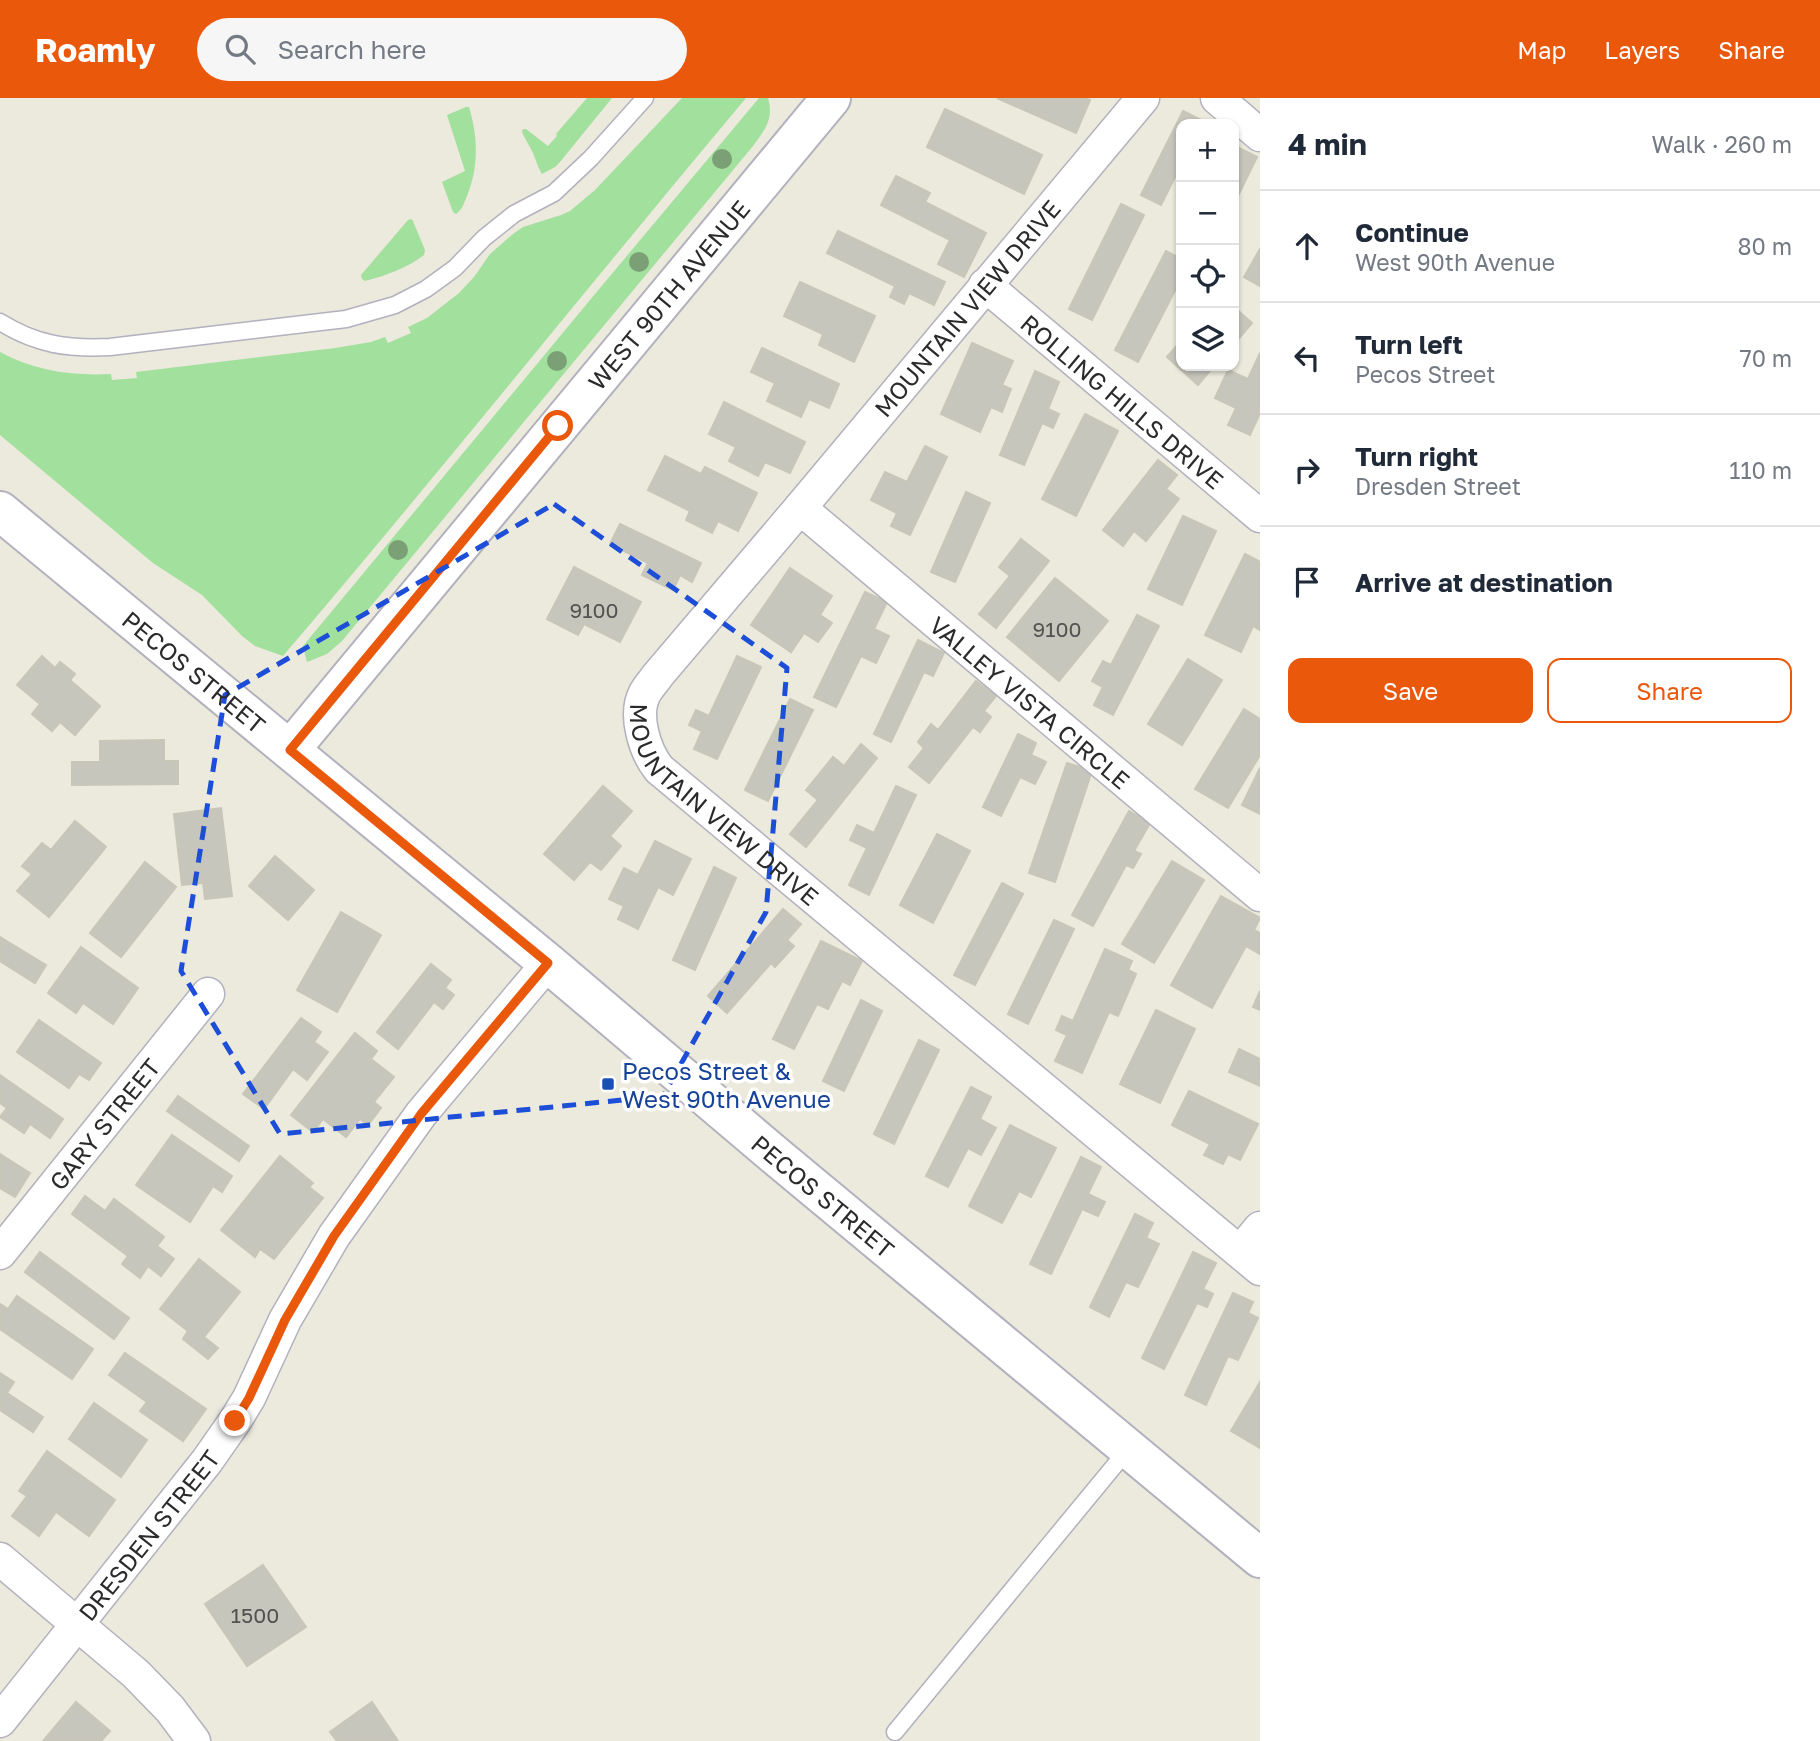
<!DOCTYPE html>
<html lang="en">
<head>
<meta charset="utf-8">
<style>
	body { margin:0; font-family:"Golos Text",sans-serif; background:#f6f6f7; color:#1f2937 }
	.controls { position:absolute; right:21px; top:21px; display:grid; overflow:hidden; border-radius:14px; box-shadow:0 2px 5px #0004 }
	.controls button { width:63px; height:63px; display:grid; place-items:center; padding:0; border:0; border-bottom:2px solid #e0e1e3; background:#fff; color:#1f2937; font:35px sans-serif }
	.stop { position:absolute; width:21px; height:21px; margin:-16px; border:5px solid #ea580c; border-radius:50%; background:#fff }
	.stop.end { background:#ea580c; border-color:#fff; box-shadow:0 2px 7px #0008 }
	.list { margin:0; padding:0; list-style:none }
	h2 { display:flex; justify-content:space-between; align-items:center; height:91px; margin:0; padding:0 28px; font-size:30px }
	h2 small { font-size:23px; font-weight:400; color:#747a83 }
	.list li { display:grid; grid-template-columns:46px 1fr auto; gap:21px; align-items:center; box-sizing:border-box; height:112px; padding:0 28px; border-top:2px solid #e0e1e3 }
	.list b { display:block; font-size:26px; white-space:nowrap }
	.list p { margin:0; font-size:23px; white-space:nowrap; color:#747a83 }
	.list em { font-size:23px; font-style:normal; color:#747a83 }
	.actions { display:flex; gap:14px; padding:21px 28px }
	.actions a { flex:1; padding:16px 0; border:2px solid #ea580c; border-radius:14px; text-align:center; font-size:24px; color:#ea580c }
	.actions .main { background:#ea580c; color:#fff }
	.icon { flex:none; width:38px; height:38px; fill:none; stroke:currentColor; stroke-width:2; stroke-linecap:round; stroke-linejoin:round }
	.map { position:relative; flex:none; width:1260px; height:1643px; overflow:hidden }
	header { display:flex; align-items:center; gap:42px; box-sizing:border-box; height:98px; padding:0 35px; background:#ea580c; color:#fff }
	header strong { font-size:33px }
	nav { display:flex; gap:38px; margin-inline-start:auto; font-size:24px }
	.search { width:490px; height:63px; background:#f6f6f7; display:flex; align-items:center; gap:18px; box-sizing:border-box; padding:0 24px; border-radius:38px; color:#747a83; font-size:26px }
	main { display:flex }
	aside { flex:1; background:#fff }
	.map>svg:first-child { display:block }
	.green { fill:#a2e09d }
	.building { fill:#c7c6bd; stroke:#c7c6b7; stroke-width:2 }
	.lines { fill:none; stroke-linecap:round; stroke-linejoin:round }
	.lane-casing { stroke:#b2b1be; stroke-width:19 }
	.street-casing { stroke:#b2b1be; stroke-width:35 }
	.secondary-casing { stroke:#b2b1be; stroke-width:42 }
	.lane { stroke:#fff; stroke-width:16 }
	.street { stroke:#fff; stroke-width:32 }
	.secondary { stroke:#fff; stroke-width:38 }
	.tree { fill:#7ba076 }
	.route { stroke:#ea580c; stroke-width:9 }
	.marked { fill:none; stroke:#1d4ed8; stroke-width:5; stroke-dasharray:14 9; stroke-linejoin:round }
	.transit-dot { fill:#1a4fb4; stroke:#fff; stroke-width:2.5 }
	.labels { text-anchor:middle; dominant-baseline:central; stroke-width:7; stroke-linejoin:round; paint-order:stroke }
	.number-label { font-size:21px; fill:#525250 }
	.street-label { font-size:24px; fill:#2b2b2b; stroke:#fff }
	.transit-label { font-size:24px; fill:#164399; stroke:#fff; text-anchor:start }
</style>
</head>
<body>
<header>
<strong>Roamly</strong>
<div class="search"><svg class="icon" aria-label="search" viewBox="0 0 24 24"><circle cx="10" cy="10" r="6"/><path d="M15 15l6 6"/></svg>Search here</div>
<nav><a>Map</a><a>Layers</a><a>Share</a></nav>
</header>
<main>
<div class="map">
<svg width="1260" height="1643" viewBox="0 0 1260 1643">
	<rect width="100%" height="100%" fill="#ece9dd"/>
	<g class="green">
		<path d="M587 0H612L560 64 555 69 542 76C538 70 536 62 533 55 529 47 525 41 522 34L523 31H526L548 48 557 38 556 36Z"/>
		<path d="M682 0H746C591 185 440 374 283 558L255 548 242 538 202 497 153 465 0 337V254C35 273 72 278 111 276L112 282 137 280 136 274 335 250 371 244 385 239 388 245 411 235 408 229 427 220 459 195 474 179 490 156 513 136 523 129 561 117 570 113 595 92Z"/>
		<path d="M759 0H768C774 21 765 32 753 48L342 543 327 556 307 564 303 548 595 196Z"/>
		<path d="M466 9H469C478 39 479 69 467 98 464 105 462 112 456 116L453 114 442 84 465 73 447 17Z"/>
		<path d="M412 121 425 152 424 157C405 171 387 177 365 183L362 181 361 177 408 122Z"/>
	</g>
	<g class="building">
		<path d="M997 0H1085L1090 2 1076 35Z"/>
		<path d="M945 11 1042 57 1024 96 927 49Z"/>
		<path d="M1183 13 1203 23 1202 26H1181V67L1161 107 1141 97Z"/>
		<path d="M1237 49 1257 59 1234 106V56Z"/>
		<path d="M896 78 930 95 925 104 986 135 964 179 938 166 950 142 881 107Z"/>
		<path d="M1121 106 1144 117 1092 222 1069 211Z"/>
		<path d="M838 133 945 184 934 207 909 195 904 206 890 199 895 188 827 155Z"/>
		<path d="M1260 151V188L1244 179Z"/>
		<path d="M1166 153 1181 161V181L1138 264 1115 252Z"/>
		<path d="M800 184 875 218 854 264 819 247 823 236 784 218Z"/>
		<path d="M1234 209 1252 225 1234 246Z"/>
		<path d="M1181 243V268H1214L1198 287 1167 259Z"/>
		<path d="M972 245 1013 263 1002 287 1011 291 1002 314 991 309 980 334 941 316Z"/>
		<path d="M762 250 839 286 829 310 809 301 801 319 767 303 775 285 751 274Z"/>
		<path d="M1260 255V315L1250 337 1228 327 1236 310 1215 300 1228 272 1248 281Z"/>
		<path d="M1035 273 1059 284 1048 311 1059 316 1053 330 1042 325 1024 367 1000 357Z"/>
		<path d="M724 304 805 344 790 375 765 364 758 378 729 363 736 349 709 336Z"/>
		<path d="M1085 316 1118 333 1076 418 1042 401Z"/>
		<path d="M925 348 947 359 910 437 891 428 897 415 871 402 885 374 907 384Z"/>
		<path d="M665 358 701 376 705 369 757 395 738 433 718 423 712 435 686 422 690 413 648 392Z"/>
		<path d="M1158 362 1177 377 1166 391 1179 401 1146 443 1134 433 1123 448 1103 432Z"/>
		<path d="M966 394 990 405 955 484 931 474Z"/>
		<path d="M1183 418 1216 433 1182 507 1148 491Z"/>
		<path d="M620 426 701 465 692 484 680 477 673 492 642 477 648 465 610 446Z"/>
		<path d="M1021 441 1049 463 996 530 979 516 1010 478 999 469Z"/>
		<path d="M1245 456 1260 464V532L1253 528 1241 554 1205 537Z"/>
		<path d="M574 469 641 504 620 544 584 526 578 537 547 521Z"/>
		<path d="M790 470 832 498 820 517 832 525 818 544 804 535 791 554 751 527Z"/>
		<path d="M1055 480 1108 523 1059 583 1007 539Z"/>
		<path d="M865 494 887 504 874 531 889 538 876 565 861 558 836 609 814 599Z"/>
		<path d="M1137 517 1159 528 1113 617 1094 607 1103 589 1092 583 1103 563 1111 567Z"/>
		<path d="M918 542 944 555 933 578 924 574 891 644 874 636Z"/>
		<path d="M42 558 55 570 60 564 75 576 70 582 100 608 75 637 60 624 52 633 32 616 40 606 17 587Z"/>
		<path d="M737 558 761 569 717 661 694 651 702 633 689 627 696 612 709 618Z"/>
		<path d="M1188 561 1222 582 1182 647 1148 626Z"/>
		<path d="M976 583 996 598 984 613 991 619 980 634 973 629 929 685 909 669 924 650 918 644 931 626 938 632Z"/>
		<path d="M790 601 813 612 768 703 745 692Z"/>
		<path d="M1244 611 1260 621V657L1228 710 1195 691Z"/>
		<path d="M1018 636 1036 645 1031 657 1046 664 1035 686 1020 679 1001 718 983 709Z"/>
		<path d="M164 642V663H178V686L72 687V664H100V643Z"/>
		<path d="M861 646 877 660 806 749 790 736 818 702 806 692 833 659 844 668Z"/>
		<path d="M1067 665 1092 673 1055 784 1029 775Z"/>
		<path d="M1260 670V716L1242 707Z"/>
		<path d="M603 688 632 713 610 738 621 748 601 772 590 764 574 782 544 756Z"/>
		<path d="M896 688 916 697 869 797 849 787 867 750 850 742 857 727 874 735Z"/>
		<path d="M221 710 232 798 205 801 203 785 182 787 174 716Z"/>
		<path d="M1129 713 1150 725 1134 753 1141 756 1133 770 1126 767 1093 828 1072 817Z"/>
		<path d="M75 723 106 749 49 819 17 793 32 776 22 768 42 745 51 752Z"/>
		<path d="M937 736 970 753 933 825 900 807Z"/>
		<path d="M655 743 691 761 673 797 658 789 638 831 618 821 624 808 609 801 624 770 638 777Z"/>
		<path d="M275 758 314 792 288 822 249 788Z"/>
		<path d="M1172 763 1204 782 1154 865 1122 846Z"/>
		<path d="M145 764 176 789 121 859 90 835Z"/>
		<path d="M714 769 736 780 695 872 673 862Z"/>
		<path d="M1002 785 1023 796 975 887 954 877Z"/>
		<path d="M1221 798 1260 820 1254 832 1260 835V856L1246 848 1212 910 1171 887Z"/>
		<path d="M783 811 801 826 787 842 794 848 775 869 771 865 727 915 708 898Z"/>
		<path d="M341 814 381 837 337 914 297 892Z"/>
		<path d="M1054 822 1074 831 1028 926 1008 916Z"/>
		<path d="M0 839 46 867 35 885 0 863Z"/>
		<path d="M821 843 862 863 850 887 842 883 828 911 817 906 794 951 773 941Z"/>
		<path d="M81 849 138 890 113 926 83 905 76 915 48 895Z"/>
		<path d="M1105 851 1132 863 1128 872 1136 876 1118 918 1109 914 1082 975 1055 963 1067 937 1056 932 1062 918 1073 923Z"/>
		<path d="M431 866 451 882 445 890 454 897 443 911 434 904 398 951 377 934Z"/>
		<path d="M1260 893V912L1253 909Z"/>
		<path d="M861 902 882 913 844 993 823 983Z"/>
		<path d="M1156 912 1195 931 1160 1005 1120 986Z"/>
		<path d="M301 920 321 934 314 944 328 954 307 982 293 971 264 1011 243 996Z"/>
		<path d="M39 922 101 965 89 982 79 976 69 990 17 954Z"/>
		<path d="M355 935 377 953 371 961 394 979 374 1004 381 1010 368 1027 360 1021 346 1039 323 1021 313 1034 291 1017Z"/>
		<path d="M919 942 939 952 894 1046 874 1036Z"/>
		<path d="M1239 951 1260 961V988L1229 974Z"/>
		<path d="M0 977 63 1021 50 1040 30 1026 24 1035 0 1019 7 1010 0 1005Z"/>
		<path d="M971 989 991 999 980 1021 996 1030 981 1057 968 1050 948 1089 926 1078Z"/>
		<path d="M1189 993 1258 1026 1240 1062 1228 1056 1223 1066 1204 1057 1210 1046 1172 1027Z"/>
		<path d="M178 998 249 1048 239 1063 167 1013Z"/>
		<path d="M1010 1027 1056 1050 1031 1099 1019 1093 1002 1125 969 1108Z"/>
		<path d="M172 1037 232 1078 222 1094 213 1088 190 1124 136 1087Z"/>
		<path d="M0 1056 30 1075 15 1099 0 1090Z"/>
		<path d="M280 1058 313 1085 309 1089 323 1100 274 1161 260 1151 255 1159 221 1132Z"/>
		<path d="M1081 1059 1101 1069 1088 1096 1105 1104 1098 1118 1082 1111 1051 1176 1030 1166Z"/>
		<path d="M85 1098 105 1113 114 1101 164 1139 157 1148 174 1161 161 1178 148 1168 140 1180 122 1166 128 1158 72 1116Z"/>
		<path d="M1135 1116 1153 1125 1146 1140 1159 1146 1138 1189 1126 1184 1109 1219 1090 1209Z"/>
		<path d="M40 1154 129 1220 114 1241 25 1174Z"/>
		<path d="M1193 1154 1216 1165 1203 1191 1213 1196 1207 1209 1197 1205 1164 1271 1142 1260Z"/>
		<path d="M199 1161 240 1194 204 1239 218 1250 208 1261 183 1241 188 1233 160 1211Z"/>
		<path d="M1233 1195 1253 1204 1248 1215 1258 1220 1238 1262 1228 1258 1206 1307 1185 1297Z"/>
		<path d="M17 1198 93 1251 72 1281 0 1231V1206L8 1211Z"/>
		<path d="M125 1255 206 1311 183 1343 140 1313 147 1304 109 1277Z"/>
		<path d="M0 1275 14 1284 7 1295 43 1319 33 1334 0 1312Z"/>
		<path d="M1260 1284V1350L1231 1333Z"/>
		<path d="M94 1305 147 1342 121 1379 69 1341Z"/>
		<path d="M47 1353 115 1402 89 1438 56 1414 39 1438 12 1418 27 1398 19 1393Z"/>
		<path d="M263 1467 306 1529 247 1568 205 1506Z"/>
		<path d="M76 1604 110 1633 101 1643H43Z"/>
		<path d="M372 1604 398 1643H337L330 1634Z"/>
	</g>
	<g class="lines">
		<g class="lane-casing">
			<g id="lane">
				<path d="M0 224C37 247 68 251 110 249L346 221 395 207 426 191 455 170 484 140 514 116 554 95 591 60 645 0"/>
				<path d="M895 1634 1129 1350"/>
			</g>
		</g>
		<g class="street-casing">
			<g id="street">
				<path id="s1" d="M1143 0 800 410 658 577C654 583 648 589 645 595 633 617 645 653 659 671L1260 1171"/>
				<path d="M1217 0 1260 37"/>
				<path id="s2" d="M985 187 1260 418"/>
				<path id="s3" d="M800 410 1260 797"/>
				<path d="M1240 1154 1260 1130"/>
				<path id="s4" d="M0 1155 208 896"/>
				<path d="M0 1461 136 1576 170 1611 194 1643"/>
				<path id="s5" d="M0 1623 207 1363 235 1323 249 1300 285 1222 334 1138 421 1016 548 865"/>
			</g>
		</g>
		<g class="secondary-casing">
			<g id="secondary">
				<path id="s6" d="M0 413 548 865 777 1059 1260 1460"/>
				<path id="s7" d="M290 652 831 0"/>
			</g>
		</g>
		<use href="#lane" class="lane"/>
		<use href="#street" class="street"/>
		<use href="#secondary" class="secondary"/>
	</g>
	<g class="tree">
		<circle cx="722" cy="61" r="10"/>
		<circle cx="639" cy="164" r="10"/>
		<circle cx="557" cy="263" r="10"/>
		<circle cx="398" cy="452" r="10"/>
	</g>
	<g class="lines">
		<path class="route" d="M235 1323 249 1300 285 1222 334 1138 421 1016 548 865 290 652 558 328"/>
	</g>
	<path class="marked" d="M554 406 787 570 766 814 663 998 280 1036 181 873 225 597Z"/>
	<rect class="transit-dot" x="601" y="979" width="14" height="14" rx="3.5"/>
	<g class="labels">
		<g class="number-label">
			<text x="594" y="512">9100</text>
			<text x="1057" y="531">9100</text>
			<text x="255" y="1517">1500</text>
		</g>
		<g class="street-label">
			<text stroke="none"><textPath href="#s7" startOffset="592">WEST 90TH AVENUE</textPath></text>
			<text transform="translate(967 210) rotate(-50)">MOUNTAIN VIEW DRIVE</text>
			<text stroke="none"><textPath href="#s2" startOffset="180">ROLLING HILLS DRIVE</textPath></text>
			<text stroke="none"><textPath href="#s6" startOffset="252">PECOS STREET</textPath></text>
			<text stroke="none"><textPath href="#s3" startOffset="301">VALLEY VISTA CIRCLE</textPath></text>
			<text stroke="none"><textPath href="#s1" startOffset="924">MOUNTAIN VIEW DRIVE</textPath></text>
			<text stroke="none"><textPath href="#s4" startOffset="166">GARY STREET</textPath></text>
			<text stroke="none"><textPath href="#s6" startOffset="1071">PECOS STREET</textPath></text>
			<text stroke="none"><textPath href="#s5" startOffset="238">DRESDEN STREET</textPath></text>
		</g>
		<g class="transit-label">
			<text x="622" y="972">Pecos Street &amp;<tspan x="622" dy="28">West 90th Avenue</tspan></text>
		</g>
	</g>
</svg>
<div class="controls">
<button>+</button>
<button>−</button>
<button><svg class="icon" aria-label="locate" viewBox="0 0 24 24"><circle cx="12" cy="12" r="6"/><path d="M12 2v4M12 18v4M2 12h4M18 12h4"/></svg></button>
<button><svg class="icon" aria-label="layers" viewBox="0 0 24 24"><path d="M12 4l9 5-9 5-9-5zM3 14l9 5 9-5"/></svg></button>
</div>
<div class="stop" style="left:558px;top:328px"></div>
<div class="stop end" style="left:235px;top:1323px"></div>
</div>
<aside>
<h2>4 min<small>Walk · 260 m</small></h2>
<ul class="list">
<li><svg class="icon" aria-label="ahead" viewBox="0 0 24 24"><path d="M12 20V5M6 11l6-6 6 6"/></svg><div><b>Continue</b><p>West 90th Avenue</p></div><em>80 m</em></li>
<li><svg class="icon" aria-label="left" viewBox="0 0 24 24"><path d="M17 20v-9H6M10 6l-5 5 5 5"/></svg><div><b>Turn left</b><p>Pecos Street</p></div><em>70 m</em></li>
<li><svg class="icon" aria-label="right" viewBox="0 0 24 24"><path d="M7 20v-9h11M14 6l5 5-5 5"/></svg><div><b>Turn right</b><p>Dresden Street</p></div><em>110 m</em></li>
<li><svg class="icon" aria-label="arrive" viewBox="0 0 24 24"><path d="M6 21V4h12l-3 4 3 4H6"/></svg><div><b>Arrive at destination</b></div></li>
</ul>
<div class="actions"><a class="main">Save</a><a>Share</a></div>
</aside>
</main>
</body>
</html>
